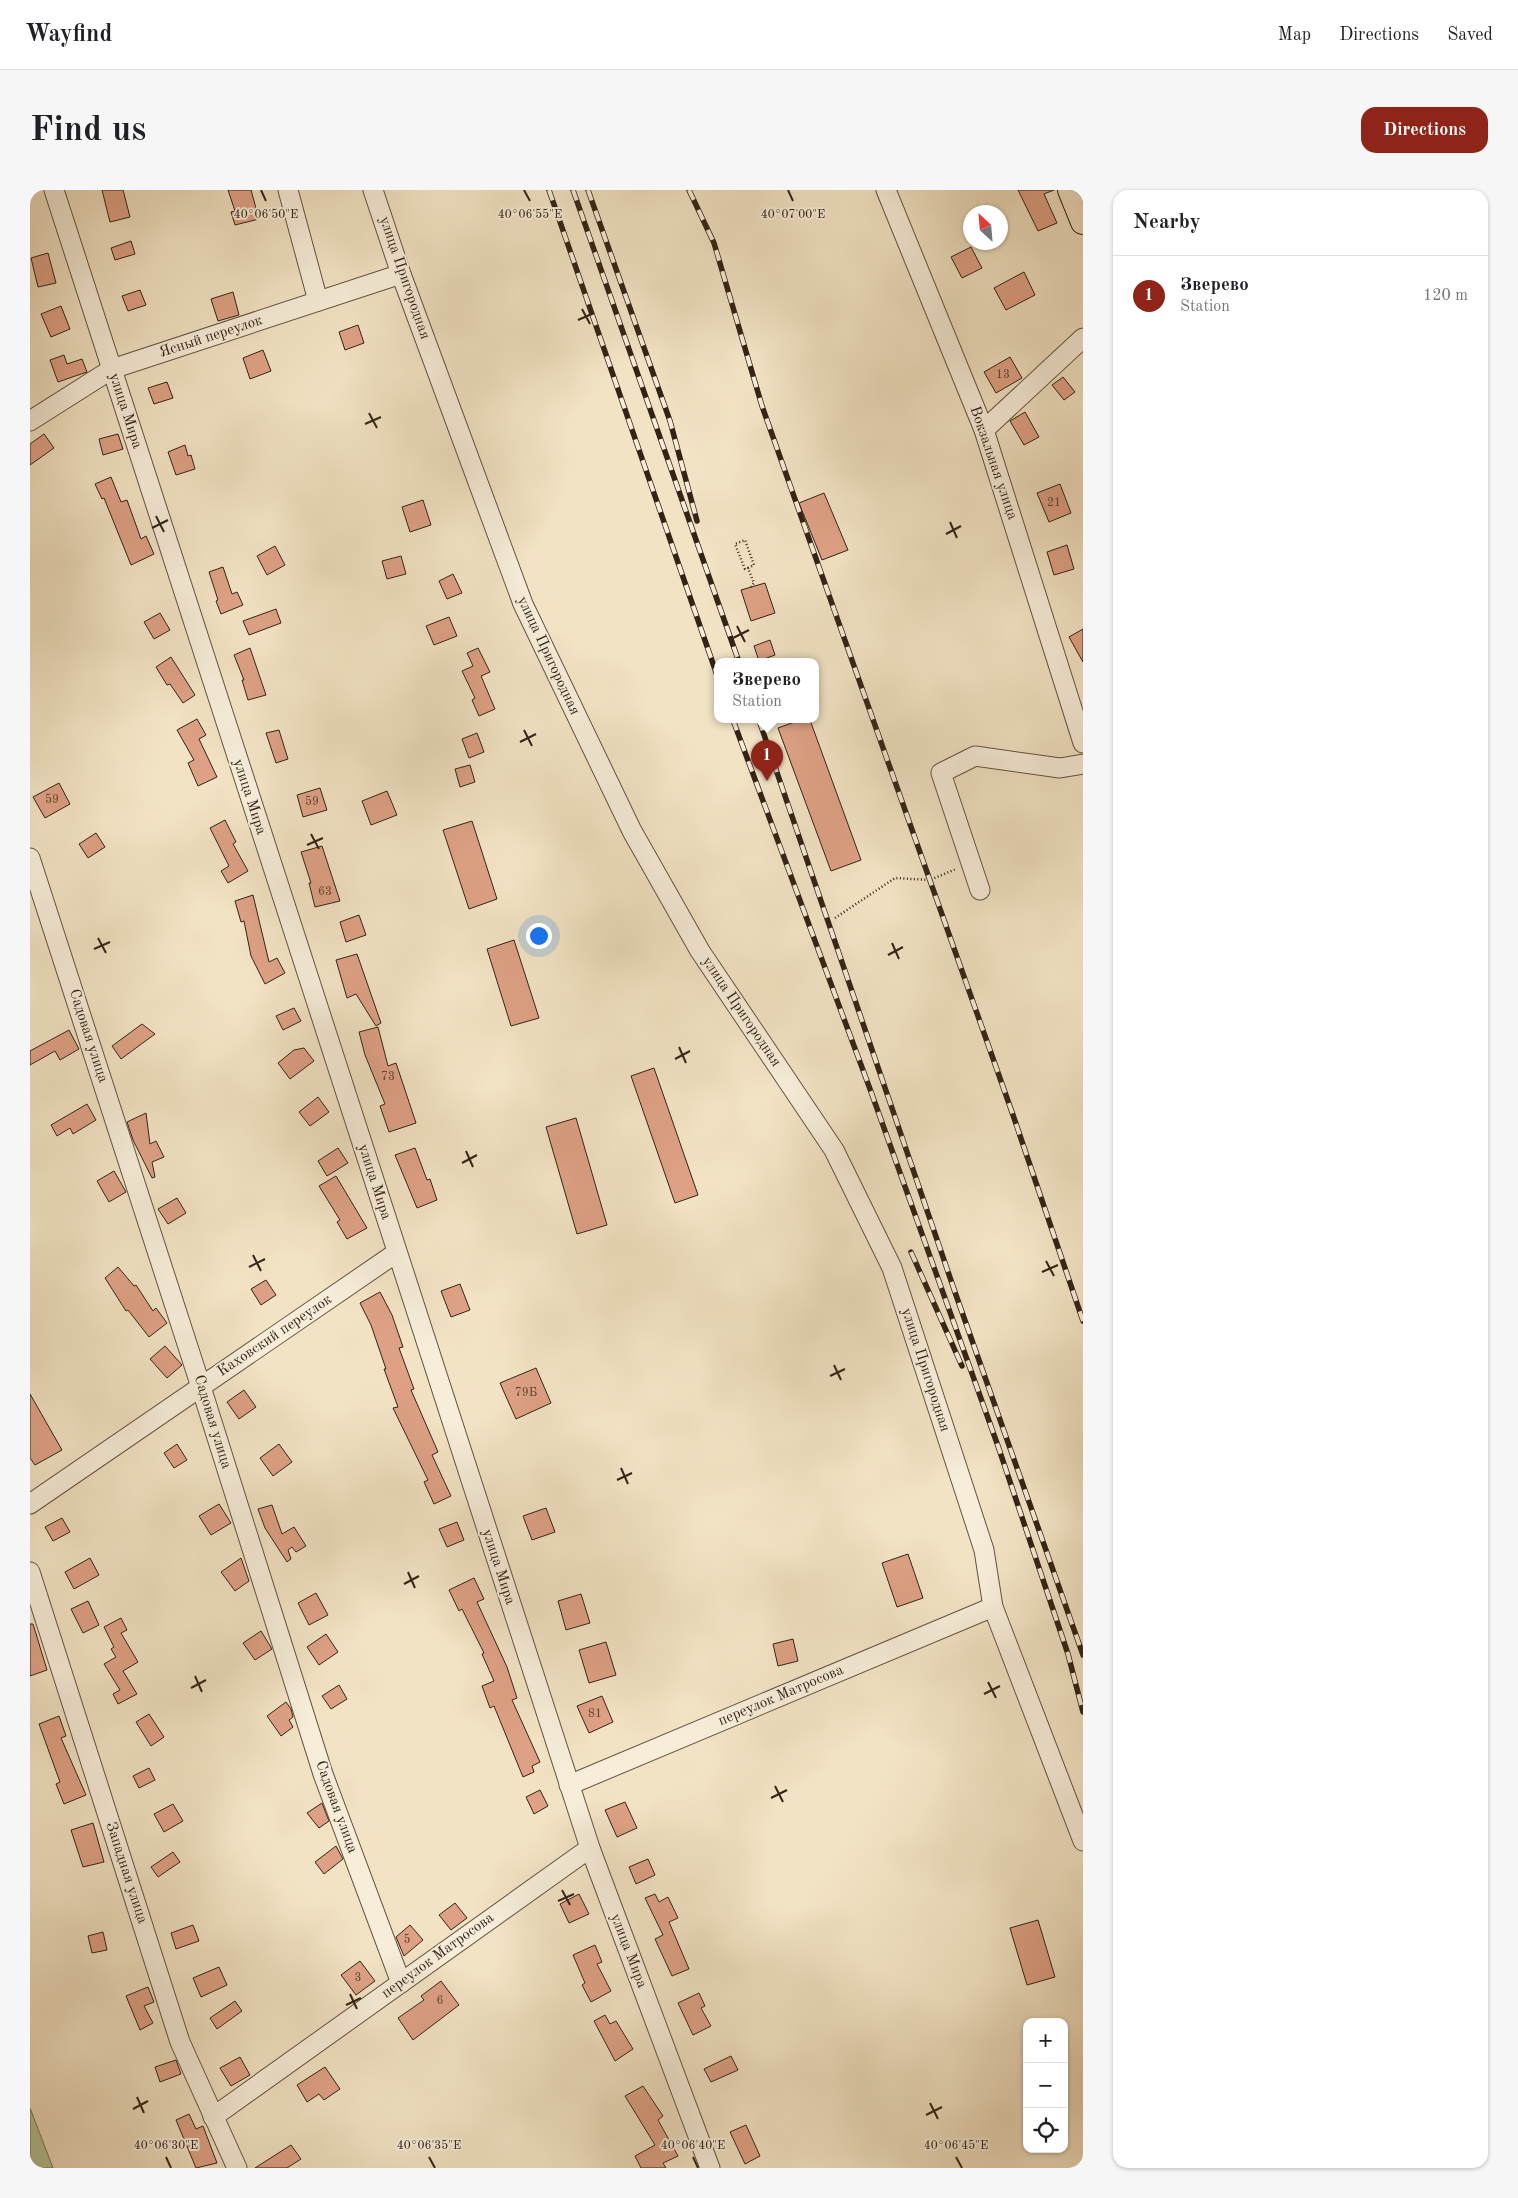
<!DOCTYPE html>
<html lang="en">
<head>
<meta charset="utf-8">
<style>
	body { margin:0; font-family:"Old Standard TT",serif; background:#f6f6f6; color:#202124 }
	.controls { position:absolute; right:15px; bottom:15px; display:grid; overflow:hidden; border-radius:10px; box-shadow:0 1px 4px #0004 }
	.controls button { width:45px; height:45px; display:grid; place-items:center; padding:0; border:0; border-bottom:1px solid #e0e0e0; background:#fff; color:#202124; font:25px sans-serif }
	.compass { position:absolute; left:933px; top:15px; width:45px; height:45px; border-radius:50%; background:#fff; box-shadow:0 1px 4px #0004; rotate:334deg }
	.you { position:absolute; left:508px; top:745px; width:18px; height:18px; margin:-12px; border:4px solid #fff; border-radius:50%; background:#1a73e8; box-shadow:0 0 0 8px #1a73e833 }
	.badge { display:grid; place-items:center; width:32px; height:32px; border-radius:50%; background:#8f2418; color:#fff; font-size:16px; font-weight:700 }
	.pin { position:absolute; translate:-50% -41px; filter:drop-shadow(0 1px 2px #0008) }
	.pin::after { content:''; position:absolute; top:26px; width:18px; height:15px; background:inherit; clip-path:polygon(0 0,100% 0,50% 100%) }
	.popup { position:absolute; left:684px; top:468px; width:105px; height:65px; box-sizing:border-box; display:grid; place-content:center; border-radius:10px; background:#fff; filter:drop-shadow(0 1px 4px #0005); font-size:16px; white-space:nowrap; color:#757577 }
	.popup b { font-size:19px; color:#202124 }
	.popup::after { content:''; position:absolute; left:50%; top:100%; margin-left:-10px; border:10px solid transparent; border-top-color:#fff }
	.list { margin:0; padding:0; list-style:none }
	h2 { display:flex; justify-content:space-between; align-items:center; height:65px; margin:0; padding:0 20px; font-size:21px }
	h2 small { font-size:16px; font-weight:400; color:#757577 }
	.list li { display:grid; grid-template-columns:32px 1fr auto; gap:15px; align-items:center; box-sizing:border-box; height:80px; padding:0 20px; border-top:1px solid #e0e0e0 }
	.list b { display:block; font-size:19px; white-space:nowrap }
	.list p { margin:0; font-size:16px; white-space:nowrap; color:#757577 }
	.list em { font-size:16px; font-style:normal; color:#757577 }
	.icon { flex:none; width:28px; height:28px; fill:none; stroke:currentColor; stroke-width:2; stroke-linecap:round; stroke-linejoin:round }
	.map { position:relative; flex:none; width:1053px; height:1978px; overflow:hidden; border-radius:15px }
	header { display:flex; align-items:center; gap:30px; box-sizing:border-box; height:70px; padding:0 25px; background:#fff; border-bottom:1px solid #e0e0e0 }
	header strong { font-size:24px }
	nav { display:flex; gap:28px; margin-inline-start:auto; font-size:18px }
	.intro { display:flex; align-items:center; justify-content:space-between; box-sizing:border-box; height:120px; padding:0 30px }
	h1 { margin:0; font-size:35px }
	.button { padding:12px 22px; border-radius:15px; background:#8f2418; color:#fff; font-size:18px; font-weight:700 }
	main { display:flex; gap:30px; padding:0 30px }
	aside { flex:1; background:#fff; border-radius:15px; box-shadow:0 1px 4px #0004 }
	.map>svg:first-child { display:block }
	.green { fill:#b7c496; stroke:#757456 }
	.building { fill:#dea185; stroke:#332316 }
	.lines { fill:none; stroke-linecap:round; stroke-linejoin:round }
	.minor-casing { stroke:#635342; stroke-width:21 }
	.major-casing { stroke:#332316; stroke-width:26 }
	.path { stroke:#332316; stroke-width:2.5; stroke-dasharray:1 2.5; stroke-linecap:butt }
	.minor { stroke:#f7edd9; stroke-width:19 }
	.major { stroke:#f2e3c4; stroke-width:24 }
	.rail-casing { stroke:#332316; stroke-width:5.5 }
	.rail { stroke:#f7edd9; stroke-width:4; stroke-dasharray:11; stroke-linecap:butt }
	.ticks { fill:none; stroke:#332316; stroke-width:2 }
	.labels { text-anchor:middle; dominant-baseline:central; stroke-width:4; stroke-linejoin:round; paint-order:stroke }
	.number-label { font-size:12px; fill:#5e4232 }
	.street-label { font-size:15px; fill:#332316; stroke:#f7edd9 }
	.ticks-label { font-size:12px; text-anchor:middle; fill:#332316; stroke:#f7edd9; stroke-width:4; stroke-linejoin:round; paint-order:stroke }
</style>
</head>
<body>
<header>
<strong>Wayfind</strong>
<nav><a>Map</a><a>Directions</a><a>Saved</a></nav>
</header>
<div class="intro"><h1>Find us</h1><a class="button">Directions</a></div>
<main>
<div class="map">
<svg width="1053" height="1978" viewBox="0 0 1053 1978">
	<rect width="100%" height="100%" fill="#f2e3c4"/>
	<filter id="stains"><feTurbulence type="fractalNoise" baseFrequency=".004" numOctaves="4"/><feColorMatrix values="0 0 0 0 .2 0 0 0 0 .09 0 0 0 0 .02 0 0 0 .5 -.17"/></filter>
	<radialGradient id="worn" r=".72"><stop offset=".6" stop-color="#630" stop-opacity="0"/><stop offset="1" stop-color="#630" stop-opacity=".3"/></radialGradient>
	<path class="green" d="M0 1918 23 1978H0Z"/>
	<g class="building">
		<path d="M72 0H93L100 27 80 32Z"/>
		<path d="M198 0H221L229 29 205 35 201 22 205 21Z"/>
		<path d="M988 0H1024L1014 4 1027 33 1008 41Z"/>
		<path d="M101 51 105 64 85 70 81 58Z"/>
		<path d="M941 57 952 78 932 88 921 67Z"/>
		<path d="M18 63 26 93 8 97 1 68Z"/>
		<path d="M994 82 1005 105 976 120 964 98Z"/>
		<path d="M110 100 116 115 98 121 92 106Z"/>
		<path d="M203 102 209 125 188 131 181 109Z"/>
		<path d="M31 116 40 139 21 147 11 124Z"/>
		<path d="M328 135 334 153 315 160 309 142Z"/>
		<path d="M233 160 241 181 220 189 213 168Z"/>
		<path d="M34 165 37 174 52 169 57 182 28 192 20 170Z"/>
		<path d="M980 167 992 188 966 203 954 182Z"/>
		<path d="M1033 187 1045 202 1034 210 1022 195Z"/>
		<path d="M137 192 143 208 124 214 118 198Z"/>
		<path d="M995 222 1009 247 994 255 980 231Z"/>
		<path d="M14 244 24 258 0 275V254Z"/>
		<path d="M88 244 93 259 73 265 69 249Z"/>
		<path d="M155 255 158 266 161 265 165 279 146 285 138 262Z"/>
		<path d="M81 287 91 312 97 310 111 349 116 346 124 364 101 375 74 308 72 309 65 294Z"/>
		<path d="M1030 294 1041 323 1019 332 1007 303Z"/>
		<path d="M794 303 818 360 792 370 769 313Z"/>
		<path d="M393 310 401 335 380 342 372 317Z"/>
		<path d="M1037 355 1044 379 1024 385 1017 362Z"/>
		<path d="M245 356 255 375 237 385 227 366Z"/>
		<path d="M371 366 376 384 357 389 352 371Z"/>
		<path d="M193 377 202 404 207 402 213 415 191 424 186 411 188 410 179 382Z"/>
		<path d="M423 384 432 403 417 409 409 391Z"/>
		<path d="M735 393 745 423 721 431 711 400Z"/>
		<path d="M246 419 251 433 219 445 213 431Z"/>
		<path d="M130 423 140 440 124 449 114 432Z"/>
		<path d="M419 427 427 446 404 455 396 436Z"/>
		<path d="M1053 439V472L1039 447Z"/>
		<path d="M740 450 745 465 729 471 724 456Z"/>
		<path d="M220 458 236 505 218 510 212 490H214L204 465Z"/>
		<path d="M448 458 460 482 451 486 465 519 449 526 442 510 445 508 432 481 443 476 437 463Z"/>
		<path d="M141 467 165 505 153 513 140 494 137 495 126 477Z"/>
		<path d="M167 529 176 545 169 549 187 587 168 596 158 573 164 570 147 540Z"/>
		<path d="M770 530H780L831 670 801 681 748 538Z"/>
		<path d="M249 540 258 569 246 573 236 543Z"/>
		<path d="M447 543 454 562 439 568 432 549Z"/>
		<path d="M440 575 445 592 430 597 425 579Z"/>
		<path d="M29 593 40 614 15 628 3 607Z"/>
		<path d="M290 598 297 620 273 627 267 605Z"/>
		<path d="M357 601 367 625 341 635 332 611Z"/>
		<path d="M195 630 206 652 203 654 218 681 198 693 191 681 199 676 180 638Z"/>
		<path d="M442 631 467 709 439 719 413 640Z"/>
		<path d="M66 643 75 657 58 668 49 654Z"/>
		<path d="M292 656 310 711 285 717 279 693H281L271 662Z"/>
		<path d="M223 705 239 772 247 768 255 783 235 794 221 766 214 731 211 732 205 711Z"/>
		<path d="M329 725 336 745 316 752 310 732Z"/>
		<path d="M484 750 509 828 481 836 457 759Z"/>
		<path d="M327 764 351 833 346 836 326 804 317 808 306 770Z"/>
		<path d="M264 818 271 831 253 840 246 826Z"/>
		<path d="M112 834 125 844 91 869 82 856Z"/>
		<path d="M348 837 358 876 366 873 386 933 359 942 350 916 355 914 335 865 329 842Z"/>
		<path d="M39 840 49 859 30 870 25 861 0 875V861Z"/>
		<path d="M274 858 284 871 260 889 248 873 264 860Z"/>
		<path d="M624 878 668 1005 645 1013 601 886Z"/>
		<path d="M288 907 299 922 280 936 269 922Z"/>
		<path d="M57 914 66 930 43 944 40 938 27 946 21 935Z"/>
		<path d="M116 923 120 954 126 951 134 967 122 972 125 987 122 988 103 950 97 932Z"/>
		<path d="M546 928 577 1035 547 1044 516 937Z"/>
		<path d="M308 958 318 973 297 986 288 971Z"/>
		<path d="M385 958 397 990 400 989 407 1010 387 1018 365 965Z"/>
		<path d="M84 981 96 1002 79 1012 67 991Z"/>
		<path d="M306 986 337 1038 317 1049 307 1032 310 1030 289 996Z"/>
		<path d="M147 1008 156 1023 138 1034 128 1019Z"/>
		<path d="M88 1077 104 1096 106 1095 123 1121 126 1118 137 1133 119 1147 98 1120 96 1121 75 1088Z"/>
		<path d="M236 1090 246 1105 231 1115 221 1099Z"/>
		<path d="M430 1094 440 1120 421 1127 411 1101Z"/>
		<path d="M350 1102 362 1125 373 1157 369 1158 384 1199 381 1200 408 1262 402 1265 421 1306 404 1314 394 1292 398 1290 363 1218 368 1217 354 1179H356L341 1135 330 1113Z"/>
		<path d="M135 1156 152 1175 137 1188 120 1169Z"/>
		<path d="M506 1178 521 1213 486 1229 470 1193Z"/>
		<path d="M214 1200 226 1217 209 1229 197 1212Z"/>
		<path d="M0 1204 32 1260 5 1275 0 1268Z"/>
		<path d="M147 1254 157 1270 144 1278 134 1263Z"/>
		<path d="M249 1254 262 1272 243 1286 230 1268Z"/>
		<path d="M189 1314 201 1333 181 1345 169 1326Z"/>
		<path d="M242 1315 252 1344 264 1337 276 1356 266 1362 262 1357 258 1360 261 1369 257 1372 235 1338 228 1319Z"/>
		<path d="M516 1318 525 1342 502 1350 493 1326Z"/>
		<path d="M32 1328 40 1342 23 1351 15 1337Z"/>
		<path d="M427 1332 434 1350 417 1357 409 1339Z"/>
		<path d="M878 1364 893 1408 867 1417 852 1373Z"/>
		<path d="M60 1368 69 1385 44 1399 35 1382Z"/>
		<path d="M211 1368 219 1391 205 1401 191 1382Z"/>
		<path d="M444 1388 454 1409 447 1412 477 1477 487 1508 482 1510 510 1572 502 1576 504 1582 493 1587 464 1516 460 1518 452 1496 464 1491 452 1464 454 1463 432 1419 429 1421 419 1400Z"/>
		<path d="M286 1403 298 1425 279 1435 268 1413Z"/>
		<path d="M551 1404 560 1433 536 1440 528 1411Z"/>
		<path d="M58 1411 69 1435 53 1443 41 1419Z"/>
		<path d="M91 1428 97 1440 91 1443 108 1472 93 1481 107 1504 88 1514 83 1504 90 1500 74 1474 86 1467 81 1459 84 1457 74 1437Z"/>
		<path d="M0 1434H3L17 1480 0 1486Z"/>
		<path d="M231 1441 242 1459 225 1470 213 1453Z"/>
		<path d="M296 1444 308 1462 289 1475 277 1457Z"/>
		<path d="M763 1449 768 1471 748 1476 743 1454Z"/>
		<path d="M576 1452 586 1485 559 1493 549 1460Z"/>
		<path d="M309 1495 317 1509 301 1519 292 1506Z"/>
		<path d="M572 1506 583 1532 559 1543 547 1516Z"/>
		<path d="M256 1512 261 1519 263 1527 259 1530 263 1537 251 1546 237 1526Z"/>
		<path d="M119 1524 134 1547 121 1556 106 1532Z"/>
		<path d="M29 1526 36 1546 31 1548 56 1605 34 1614 26 1594 30 1592 9 1534Z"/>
		<path d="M119 1578 125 1590 109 1598 103 1586Z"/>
		<path d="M510 1600 518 1616 504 1624 496 1607Z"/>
		<path d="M595 1612 607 1638 587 1647 575 1620Z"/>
		<path d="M292 1613 299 1631 289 1638 277 1623Z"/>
		<path d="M143 1614 153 1631 134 1642 124 1624Z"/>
		<path d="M63 1633 74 1672 53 1677 41 1640Z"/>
		<path d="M306 1656 313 1669 294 1684 285 1672Z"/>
		<path d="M143 1662 150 1672 128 1687 121 1677Z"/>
		<path d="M618 1669 625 1685 606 1694 599 1677Z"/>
		<path d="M549 1704 559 1724 539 1733 530 1714Z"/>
		<path d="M625 1704 629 1712 638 1707 648 1728 639 1732 659 1779 642 1786 625 1749 633 1745 615 1708Z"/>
		<path d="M425 1713 437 1728 421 1740 409 1725Z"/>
		<path d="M1008 1730 1025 1787 997 1795 980 1738Z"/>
		<path d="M163 1735 169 1751 146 1759 141 1743Z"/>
		<path d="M380 1735 393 1750 374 1766 366 1747Z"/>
		<path d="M73 1742 77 1760 62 1763 58 1746Z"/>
		<path d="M565 1755 572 1772 567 1774 581 1801 561 1812 552 1795 555 1793 543 1765Z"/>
		<path d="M330 1771 345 1791 326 1805 311 1785Z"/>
		<path d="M189 1777 197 1795 171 1807 163 1788Z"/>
		<path d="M411 1791 429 1815 383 1850 368 1828 394 1810 391 1806Z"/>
		<path d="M118 1797 124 1812 114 1816 123 1833 110 1840 96 1806Z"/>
		<path d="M669 1803 675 1816 671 1818 681 1836 663 1845 648 1813Z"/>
		<path d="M205 1811 212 1821 187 1839 180 1828Z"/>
		<path d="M575 1825 580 1834 586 1831 603 1859 585 1871 564 1831Z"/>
		<path d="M701 1866 708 1880 681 1892 674 1879Z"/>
		<path d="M210 1867 220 1885 201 1896 190 1878Z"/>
		<path d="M146 1870 151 1884 130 1892 125 1877Z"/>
		<path d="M295 1877 310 1899 294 1910 289 1904 277 1912 267 1895Z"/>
		<path d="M613 1896 633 1926 628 1930 648 1966 633 1973 636 1978H611L605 1966 625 1955 595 1906Z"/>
		<path d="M159 1924 166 1939 173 1936 187 1973 166 1978 146 1930Z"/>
		<path d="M716 1935 730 1966 715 1974 700 1942Z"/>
		<path d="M261 1955 271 1969 257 1978H225Z"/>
	</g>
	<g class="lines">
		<g class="minor-casing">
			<g id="minor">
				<path d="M24 0 560 1658 680 1978"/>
				<path d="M258 0 288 111"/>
				<path d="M343 0 371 84 493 414 602 641 670 761 804 960 862 1078 954 1360 963 1417 1053 1651"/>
				<path d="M856 0 954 240 1053 553"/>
				<path d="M0 231 82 179 371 84"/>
				<path d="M954 240 1053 148"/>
				<path d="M0 668 171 1197 293 1584 371 1793"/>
				<path d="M950 700 911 583 945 566 1030 578 1053 574"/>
				<path d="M0 1314 366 1063"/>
				<path d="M0 1382 150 1852 207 1978"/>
				<path d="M539 1595 963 1417"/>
				<path d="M183 1927 560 1658"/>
			</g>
		</g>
		<g class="major-casing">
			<path id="major" d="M1040 0 1053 32"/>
		</g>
		<g class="path">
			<path d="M718 378 724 375 715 350 705 354 715 379 718 378 724 393 721 397"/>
			<path d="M805 728 865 688 900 690 926 679"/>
		</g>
		<use href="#minor" class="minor"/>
		<use href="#major" class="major"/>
		<g class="rail-casing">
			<g id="rail">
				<path d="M519 0 688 488"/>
				<path d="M543 0 709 472"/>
				<path d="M558 0 640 231 667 331"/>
				<path d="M659 0 684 53 732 216 983 925 1053 1131"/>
				<path d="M703 530 840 899 968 1256 1038 1464 1053 1522"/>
				<path d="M729 530 926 1105 1053 1465"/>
				<path d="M881 1062 932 1176"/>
			</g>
		</g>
		<use href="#rail" class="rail"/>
	</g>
	<path class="ticks" d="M231 0 236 11M494 0 500 11M758 0 763 11M552 119 560 134M548 130 564 123M339 223 347 238M335 234 351 227M126 326 134 342M920 332 927 348M122 338 138 330M916 344 931 336M707 436 715 452M703 448 719 440M494 540 502 556M490 552 506 544M281 644 289 659M277 655 293 648M68 748 76 763M862 753 869 769M64 759 80 752M858 765 873 757M649 857 656 873M645 869 660 861M436 961 443 977M432 973 447 965M223 1065 231 1081M1016 1071 1024 1086M219 1077 235 1069M1012 1082 1028 1075M804 1175 811 1190M800 1186 815 1179M591 1278 598 1294M587 1290 602 1283M378 1382 385 1398M374 1394 389 1386M165 1486 172 1502M958 1492 966 1508M161 1498 176 1490M954 1504 970 1496M745 1596 753 1612M741 1608 757 1600M532 1700 540 1715M528 1711 544 1704M320 1804 327 1819M316 1815 331 1808M107 1907 114 1923M900 1913 908 1929M103 1919 118 1911M896 1925 912 1917M136 1967 141 1978M399 1967 405 1978M663 1967 668 1978M926 1967 932 1978"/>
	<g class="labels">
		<g class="number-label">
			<text x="973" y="185">13</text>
			<text x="1024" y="313">21</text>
			<text x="22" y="610">59</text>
			<text x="282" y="612">59</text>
			<text x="295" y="702">63</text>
			<text x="358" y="887">73</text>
			<text x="496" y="1203">79Б</text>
			<text x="565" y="1524">81</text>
			<text x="377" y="1750">5</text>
			<text x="328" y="1788">3</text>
			<text x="410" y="1811">6</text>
		</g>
		<g class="street-label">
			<text transform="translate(374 88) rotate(71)">улица Пригородная</text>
			<text transform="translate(181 147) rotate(-18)">Ясный переулок</text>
			<text transform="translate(95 221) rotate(72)">улица Мира</text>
			<text transform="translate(963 273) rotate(71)">Вокзальная улица</text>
			<text transform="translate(518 466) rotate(65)">улица Пригородная</text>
			<text transform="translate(219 607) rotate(72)">улица Мира</text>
			<text transform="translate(711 822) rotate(56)">улица Пригородная</text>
			<text transform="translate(58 846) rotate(72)">Садовая улица</text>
			<text transform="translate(344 992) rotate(72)">улица Мира</text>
			<text transform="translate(245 1146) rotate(-34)">Каховский переулок</text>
			<text transform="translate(895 1180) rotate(72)">улица Пригородная</text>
			<text transform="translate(182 1232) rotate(73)">Садовая улица</text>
			<text transform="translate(468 1377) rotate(72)">улица Мира</text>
			<text transform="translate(751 1506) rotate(-23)">переулок Матросова</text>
			<text transform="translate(306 1617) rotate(70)">Садовая улица</text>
			<text transform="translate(96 1683) rotate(72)">Западная улица</text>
			<text transform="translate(598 1761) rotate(69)">улица Мира</text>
			<text transform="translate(408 1766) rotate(-36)">переулок Матросова</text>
		</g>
	</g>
	<g class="ticks-label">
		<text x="236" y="28">40°06'50"E</text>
		<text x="500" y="28">40°06'55"E</text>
		<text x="763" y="28">40°07'00"E</text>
		<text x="136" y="1959">40°06'30"E</text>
		<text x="399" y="1959">40°06'35"E</text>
		<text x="663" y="1959">40°06'40"E</text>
		<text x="926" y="1959">40°06'45"E</text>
	</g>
	<rect width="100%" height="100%" filter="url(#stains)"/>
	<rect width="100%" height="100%" fill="url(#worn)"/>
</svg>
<div class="controls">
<button>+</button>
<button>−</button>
<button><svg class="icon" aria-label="locate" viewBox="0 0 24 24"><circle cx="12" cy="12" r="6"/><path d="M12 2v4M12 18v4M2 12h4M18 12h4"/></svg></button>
</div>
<svg class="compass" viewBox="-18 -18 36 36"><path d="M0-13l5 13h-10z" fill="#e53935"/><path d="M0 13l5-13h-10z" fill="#757577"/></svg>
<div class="you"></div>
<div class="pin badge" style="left:737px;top:591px">1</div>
<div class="popup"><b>Зверево</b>Station</div>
</div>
<aside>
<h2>Nearby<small></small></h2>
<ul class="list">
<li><span class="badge">1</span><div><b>Зверево</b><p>Station</p></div><em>120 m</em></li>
</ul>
</aside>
</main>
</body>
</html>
